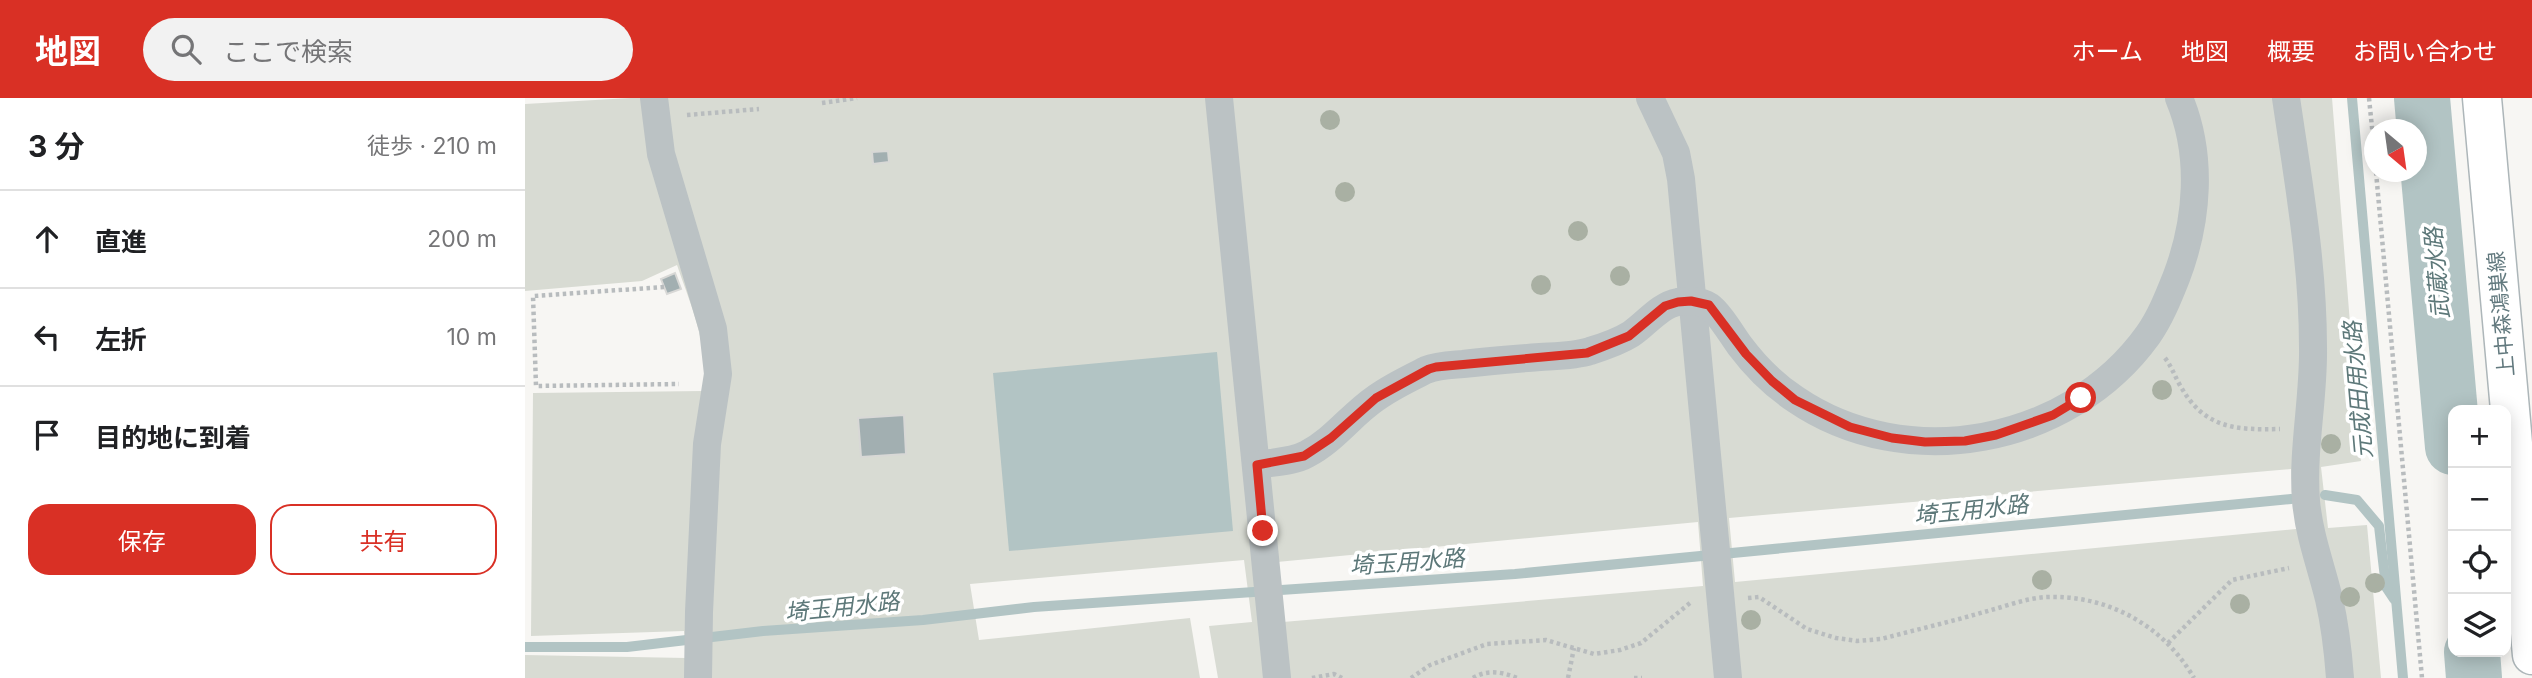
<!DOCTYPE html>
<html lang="ja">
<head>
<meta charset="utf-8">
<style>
	body { margin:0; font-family:Inter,"Noto Sans JP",sans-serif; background:#f2f2f2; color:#202124 }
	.controls { position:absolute; right:21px; bottom:21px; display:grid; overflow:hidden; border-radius:14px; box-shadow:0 4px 18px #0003 }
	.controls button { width:63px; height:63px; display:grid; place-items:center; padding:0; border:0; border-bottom:2px solid #e0e0e0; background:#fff; color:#202124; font:35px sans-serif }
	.compass { position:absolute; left:1839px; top:21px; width:63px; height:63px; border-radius:50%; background:#fff; box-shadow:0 4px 18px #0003; rotate:151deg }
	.stop { position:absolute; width:21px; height:21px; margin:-16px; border:5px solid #d93025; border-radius:50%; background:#fff }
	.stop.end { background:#d93025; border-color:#fff; box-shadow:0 2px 7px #0008 }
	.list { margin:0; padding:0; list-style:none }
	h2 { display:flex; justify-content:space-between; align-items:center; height:91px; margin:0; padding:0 28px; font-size:30px }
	h2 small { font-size:23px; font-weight:400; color:#757577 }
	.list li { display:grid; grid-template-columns:46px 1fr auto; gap:21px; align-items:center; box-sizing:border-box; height:98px; padding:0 28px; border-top:2px solid #e0e0e0 }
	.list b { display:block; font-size:26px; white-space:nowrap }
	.list em { font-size:23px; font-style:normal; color:#757577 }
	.actions { display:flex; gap:14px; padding:21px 28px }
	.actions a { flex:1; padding:16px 0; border:2px solid #d93025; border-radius:21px; text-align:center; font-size:24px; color:#d93025 }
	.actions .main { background:#d93025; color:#fff }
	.icon { flex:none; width:38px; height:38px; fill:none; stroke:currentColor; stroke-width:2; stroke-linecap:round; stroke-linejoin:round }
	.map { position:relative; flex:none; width:2007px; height:580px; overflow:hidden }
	header { display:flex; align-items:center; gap:42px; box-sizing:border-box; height:98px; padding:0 35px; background:#d93025; color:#fff }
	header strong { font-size:33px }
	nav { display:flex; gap:38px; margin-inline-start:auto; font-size:24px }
	.search { width:490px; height:63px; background:#f2f2f2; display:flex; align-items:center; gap:18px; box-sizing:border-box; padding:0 24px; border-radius:38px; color:#757577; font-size:26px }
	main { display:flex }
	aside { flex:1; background:#fff }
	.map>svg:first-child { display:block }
	.green { fill:#d8dbd3; fill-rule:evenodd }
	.water { fill:#b2c4c4 }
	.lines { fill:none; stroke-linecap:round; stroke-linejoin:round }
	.stream { stroke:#b2c4c4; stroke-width:10 }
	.river { stroke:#b2c4c4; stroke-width:56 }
	.building { fill:#a2afb1; stroke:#d8d8d6; stroke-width:2 }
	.secondary-casing { stroke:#adb6b9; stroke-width:41 }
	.path { stroke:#b8bcbe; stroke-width:4.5; stroke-dasharray:3.5 3.5; stroke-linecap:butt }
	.pedestrian { stroke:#bbc2c4; stroke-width:28 }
	.secondary { stroke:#fff; stroke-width:38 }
	.tree { fill:#a9b0a3 }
	.route { stroke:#d93025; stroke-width:9 }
	.labels { text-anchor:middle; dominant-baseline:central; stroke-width:7; stroke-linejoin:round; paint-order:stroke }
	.street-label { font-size:21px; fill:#62797e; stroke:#fff }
	.water-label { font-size:23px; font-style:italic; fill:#5d7879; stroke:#fff }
</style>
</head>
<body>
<header>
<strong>地図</strong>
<div class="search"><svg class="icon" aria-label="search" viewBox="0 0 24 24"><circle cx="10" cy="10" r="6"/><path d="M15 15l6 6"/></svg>ここで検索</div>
<nav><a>ホーム</a><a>地図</a><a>概要</a><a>お問い合わせ</a></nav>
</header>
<main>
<aside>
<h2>3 分<small>徒歩 · 210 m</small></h2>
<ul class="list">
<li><svg class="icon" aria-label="ahead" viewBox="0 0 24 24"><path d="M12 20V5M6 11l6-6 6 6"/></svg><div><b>直進</b></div><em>200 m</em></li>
<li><svg class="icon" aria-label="left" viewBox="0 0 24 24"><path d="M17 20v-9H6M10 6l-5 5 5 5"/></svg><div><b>左折</b></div><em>10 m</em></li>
<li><svg class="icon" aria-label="arrive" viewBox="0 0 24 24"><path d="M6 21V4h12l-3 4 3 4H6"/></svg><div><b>目的地に到着</b></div></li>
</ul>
<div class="actions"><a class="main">保存</a><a>共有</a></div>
</aside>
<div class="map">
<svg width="2007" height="580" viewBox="0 0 2007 580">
	<rect width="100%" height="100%" fill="#f7f6f3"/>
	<path class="green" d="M105 0H1807L1836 363 1796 369 1803 430 1842 427 1856 580H693L684 528 727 524 719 462 445 486 454 542 665 520 675 580H0V557L161 560 159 533 6 538 8 295 178 293C185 250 166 208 152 167L117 183 0 193V6ZM1766 371 1771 431 1210 484 1204 420ZM1173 424 1178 488 758 524 752 464Z"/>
	<path class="water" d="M692 254 708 433 484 453 468 275Z"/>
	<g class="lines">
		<g class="stream">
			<path d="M1827 0 1878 580"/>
			<path d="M1800 397 1832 402 1854 428 1861 489 1869 501"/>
			<path d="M0 549H102L238 533 398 522 509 509 990 476 1766 401"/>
		</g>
		<g class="river">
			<path d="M1897 0 1928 349"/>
			<path d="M1947 554 1949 580"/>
		</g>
	</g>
	<g class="building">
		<path d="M363 53 364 64 348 66 347 54Z"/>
		<path d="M150 175 156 191 142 196 136 181Z"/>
		<path d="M379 317 381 356 336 359 333 320Z"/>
	</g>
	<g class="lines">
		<g class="secondary-casing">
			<path id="secondary" d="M1957 0 2007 557"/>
		</g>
		<g class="path">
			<path d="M1844 0 1850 59"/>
			<path d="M297 5 332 0"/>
			<path d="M162 17 234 11"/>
			<path d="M1851 74 1897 580"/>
			<path d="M139 189 8 198 11 288 154 286"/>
			<path d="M1640 260C1647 269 1650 279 1656 289 1680 331 1711 332 1755 331"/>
			<path d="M1223 500 1234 499 1282 531 1311 540 1332 543 1356 541C1390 532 1425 524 1459 514 1479 509 1501 500 1522 499 1583 497 1638 527 1669 580"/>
			<path d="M1643 545 1707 482 1764 470"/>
			<path d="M787 580 809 576 817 580"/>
			<path d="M886 580 905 567 962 546 1021 542 1069 556 1095 552 1116 545 1165 505"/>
			<path d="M948 580C963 571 977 574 992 580"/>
			<path d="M1043 580 1049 550"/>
			<path d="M1109 580H1117"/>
		</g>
		<g class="pedestrian">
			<path d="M129 0 136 56 188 231 193 276 182 346 174 514 173 580"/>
			<path d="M694 0 752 580"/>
			<path d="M1125 0 1151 55 1156 81 1203 580"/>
			<path d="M1761 0C1773 82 1788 165 1788 249 1789 300 1777 351 1781 403 1784 437 1796 468 1804 501 1810 527 1813 553 1815 580"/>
			<path d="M732 367C748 364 768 364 782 356 809 342 826 317 851 300 866 289 885 280 901 272 913 267 926 267 938 266 964 263 989 261 1015 259 1031 258 1050 258 1065 253 1078 249 1095 243 1106 236 1121 226 1135 207 1153 204 1162 202 1176 203 1184 208 1194 215 1207 237 1215 248 1230 268 1249 287 1270 301 1381 377 1544 347 1623 237 1635 220 1643 200 1651 180 1673 123 1678 57 1654 0"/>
		</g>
		<use href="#secondary" class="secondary"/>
	</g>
	<g class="tree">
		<circle cx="805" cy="22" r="10"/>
		<circle cx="820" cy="94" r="10"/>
		<circle cx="1053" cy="133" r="10"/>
		<circle cx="1095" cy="178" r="10"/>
		<circle cx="1016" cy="187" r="10"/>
		<circle cx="1637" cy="292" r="10"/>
		<circle cx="1806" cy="346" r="10"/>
		<circle cx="1517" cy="482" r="10"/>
		<circle cx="1850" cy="485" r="10"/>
		<circle cx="1825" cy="499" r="10"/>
		<circle cx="1715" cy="506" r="10"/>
		<circle cx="1226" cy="522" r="10"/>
	</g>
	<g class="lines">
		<path class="route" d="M738 433 732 367 779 358 806 340 851 300 904 271 911 269 1062 255 1104 238 1140 208 1153 204 1166 203 1184 207 1221 256 1247 283 1270 302 1325 329 1367 340 1400 344 1440 343 1471 337 1528 317 1556 300"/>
	</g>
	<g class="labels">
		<g class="street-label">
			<text transform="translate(1976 216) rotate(-95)">上中森鴻巣線</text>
		</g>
		<g class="water-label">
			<text transform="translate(1912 175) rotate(-95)">武蔵水路</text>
			<text transform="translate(1833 292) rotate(-95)">元成田用水路</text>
			<text transform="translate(1446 412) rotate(-6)">埼玉用水路</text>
			<text transform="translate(882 464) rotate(-4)">埼玉用水路</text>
			<text transform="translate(317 509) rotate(-6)">埼玉用水路</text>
		</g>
	</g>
</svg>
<div class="controls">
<button>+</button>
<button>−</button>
<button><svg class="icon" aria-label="locate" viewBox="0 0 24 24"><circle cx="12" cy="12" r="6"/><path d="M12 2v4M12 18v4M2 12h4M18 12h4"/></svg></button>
<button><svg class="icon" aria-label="layers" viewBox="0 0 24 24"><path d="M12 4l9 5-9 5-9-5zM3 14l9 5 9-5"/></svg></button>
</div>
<svg class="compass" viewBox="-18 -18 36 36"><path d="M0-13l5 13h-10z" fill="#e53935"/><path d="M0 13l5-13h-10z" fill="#757577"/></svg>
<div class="stop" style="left:1556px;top:300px"></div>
<div class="stop end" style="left:738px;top:433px"></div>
</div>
</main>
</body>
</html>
